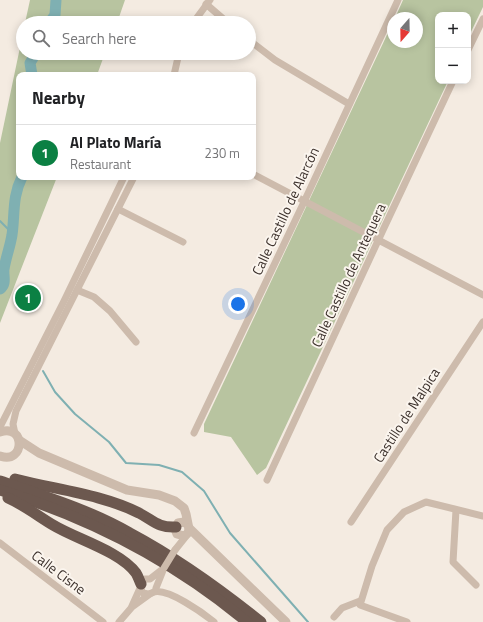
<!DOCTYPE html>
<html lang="en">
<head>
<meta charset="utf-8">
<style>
	body { margin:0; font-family:"Titillium Web",sans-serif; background:#f2f2f2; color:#202124 }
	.controls { position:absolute; right:12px; top:12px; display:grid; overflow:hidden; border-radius:8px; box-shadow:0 2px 10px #0003 }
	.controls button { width:36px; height:36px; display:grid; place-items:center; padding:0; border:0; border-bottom:1px solid #e0e0e0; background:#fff; color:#202124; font:20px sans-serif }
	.compass { position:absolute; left:387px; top:12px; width:36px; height:36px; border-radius:50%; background:#fff; box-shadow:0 2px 10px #0003; rotate:200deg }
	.you { position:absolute; left:238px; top:304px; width:14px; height:14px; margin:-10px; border:3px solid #fff; border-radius:50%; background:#1a73e8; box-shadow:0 0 0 6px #1a73e833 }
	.badge { display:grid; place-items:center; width:26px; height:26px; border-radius:50%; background:#0b8043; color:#fff; font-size:13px; font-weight:700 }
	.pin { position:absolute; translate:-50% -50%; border:2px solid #fff; box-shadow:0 1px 4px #0006 }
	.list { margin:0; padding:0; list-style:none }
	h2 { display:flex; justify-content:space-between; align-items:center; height:52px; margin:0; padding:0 16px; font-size:17px }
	h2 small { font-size:13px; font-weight:400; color:#757577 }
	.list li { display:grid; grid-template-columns:26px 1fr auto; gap:12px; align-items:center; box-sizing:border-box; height:56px; padding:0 16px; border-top:1px solid #e0e0e0 }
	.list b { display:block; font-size:15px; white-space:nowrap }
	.list p { margin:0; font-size:13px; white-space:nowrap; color:#757577 }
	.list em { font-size:13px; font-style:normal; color:#757577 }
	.icon { flex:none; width:22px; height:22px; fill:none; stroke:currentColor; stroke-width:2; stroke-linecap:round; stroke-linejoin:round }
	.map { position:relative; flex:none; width:483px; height:622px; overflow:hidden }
	.search { position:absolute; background:#fff; box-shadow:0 2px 10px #0003; left:16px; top:16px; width:240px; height:44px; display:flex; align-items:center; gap:10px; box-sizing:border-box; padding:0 14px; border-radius:22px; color:#757577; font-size:15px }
	.panel { position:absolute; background:#fff; box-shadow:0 2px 10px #0003; left:16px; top:72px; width:240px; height:108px; border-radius:8px }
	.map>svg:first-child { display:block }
	.green { fill:#b8c4a0 }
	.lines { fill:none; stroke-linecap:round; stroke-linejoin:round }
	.stream { stroke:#7fb0b2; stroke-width:2 }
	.river { stroke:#7fb0b2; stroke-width:11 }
	.building { fill:#c8694b }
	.minor { stroke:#cdbbac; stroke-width:7 }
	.tertiary { stroke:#cdbbac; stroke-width:9 }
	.trunk { stroke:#6c584f; stroke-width:11 }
	.minor-bridge { stroke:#cdbbac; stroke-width:7 }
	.labels { text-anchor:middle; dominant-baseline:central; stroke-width:4; stroke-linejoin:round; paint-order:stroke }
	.street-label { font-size:14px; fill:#3b302b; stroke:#fbf5ee }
</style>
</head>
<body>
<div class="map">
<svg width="483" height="622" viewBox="0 0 483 622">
	<rect width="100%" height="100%" fill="#f4ebe1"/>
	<g class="green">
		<path d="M30 0H125L117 23H25Z"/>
		<path d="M403 0H483V7L468 38V15H438V81H448L266 468 257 475 231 437 204 432V424L393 22V42H417V18H395Z"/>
		<path d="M23 33V53H105L97 75H19V177H57L0 323V143Z"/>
	</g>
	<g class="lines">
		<g class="stream">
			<path d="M0 221 12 233"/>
			<path d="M43 371 55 392 75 414 109 442 126 463 159 465 182 472 204 491 230 533 308 622"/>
		</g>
		<g class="river">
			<path d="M49 23 55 15 56 0"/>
			<path d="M32 75 30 63 36 53"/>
			<path d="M0 289C7 284 3 276 4 269 6 257 10 247 12 235 15 214 12 197 22 177"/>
		</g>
	</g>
	<path class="building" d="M26 294 32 297 30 302 23 298Z"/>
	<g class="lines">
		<g class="minor">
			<path d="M206 4 228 23"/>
			<path d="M193 23 210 0"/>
			<path d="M249 40 275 60 349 104"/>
			<path d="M468 50 483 19"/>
			<path d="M174 75 179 53"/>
			<path d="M253 174 483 295"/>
			<path d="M118 209 183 242"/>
			<path d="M77 290 94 297 110 311 136 342"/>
			<path d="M0 427 64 301 124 177"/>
			<path d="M194 433 304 202 398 0"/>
			<path d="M15 434 13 424 16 411 134 177"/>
			<path d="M267 480 383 230 453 81"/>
			<path d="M456 510 453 562 476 585"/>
			<path d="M351 522 483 322"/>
			<path d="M0 543 103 622"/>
			<path d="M175 550 187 535"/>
			<path d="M164 568 150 579H145L142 582 141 589 143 593 148 594C150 594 152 593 154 592 168 588 203 613 214 622"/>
			<path d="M156 588 164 568"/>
			<path d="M132 606 141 586"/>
			<path d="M334 617 342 608 360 601"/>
			<path d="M119 622 132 607 150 594"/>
			<path d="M407 622 360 605 372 566 387 530 404 512 426 502 483 516"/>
		</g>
		<g class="tertiary">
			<path d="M0 432C26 423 25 465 0 456"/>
			<path d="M19 440 39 453 127 490 159 495 175 501 184 508 186 514 189 529 188 533 184 536 177 534 175 529 178 523 184 522 188 525"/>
			<path d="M189 528 286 622"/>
		</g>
		<g class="trunk">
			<path d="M15 479C57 490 101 494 139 513 154 521 158 528 176 527"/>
			<path d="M0 481C44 496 90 510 130 533 177 558 220 589 261 622"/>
			<path d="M0 490C90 518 174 561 247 622"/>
			<path d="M8 498C24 505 38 516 53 525 76 539 120 551 136 573 138 576 139 580 141 584"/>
		</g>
		<path class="minor-bridge" d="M164 568 175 550"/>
	</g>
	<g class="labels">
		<g class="street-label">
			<text transform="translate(285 211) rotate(-65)">Calle Castillo de Alarcón</text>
			<text transform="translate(348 275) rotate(-65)">Calle Castillo de Antequera</text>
			<text transform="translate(406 415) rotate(-57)">Castillo de Malpica</text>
			<text transform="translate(59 572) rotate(37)">Calle Cisne</text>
		</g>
	</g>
</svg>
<div class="controls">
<button>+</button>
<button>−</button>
</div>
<svg class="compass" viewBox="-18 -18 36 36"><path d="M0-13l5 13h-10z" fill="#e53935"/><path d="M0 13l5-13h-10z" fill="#757577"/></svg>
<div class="you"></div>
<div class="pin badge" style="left:28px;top:298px">1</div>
<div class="search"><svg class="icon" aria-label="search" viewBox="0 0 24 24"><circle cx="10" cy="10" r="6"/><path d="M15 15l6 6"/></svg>Search here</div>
<section class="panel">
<h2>Nearby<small></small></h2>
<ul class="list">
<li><span class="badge">1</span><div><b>Al Plato María</b><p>Restaurant</p></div><em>230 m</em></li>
</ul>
</section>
</div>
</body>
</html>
